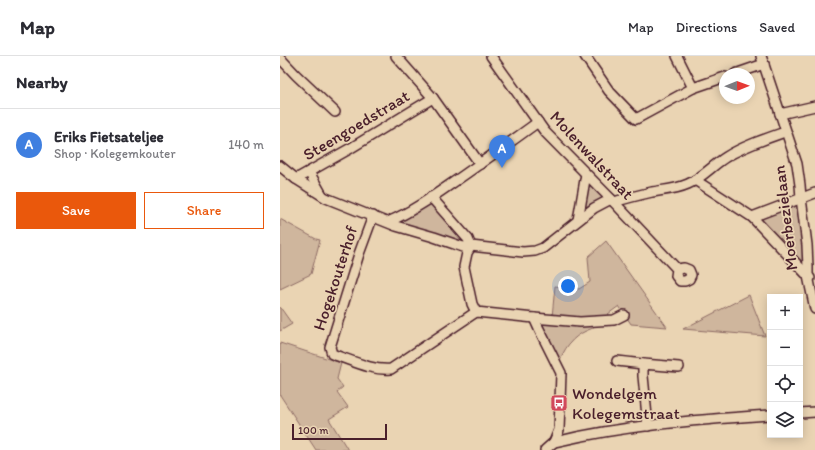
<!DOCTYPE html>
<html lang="en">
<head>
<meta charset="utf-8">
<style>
	body { margin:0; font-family:Itim,sans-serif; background:#f2f2f3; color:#2b2b33 }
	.controls { position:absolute; right:12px; bottom:12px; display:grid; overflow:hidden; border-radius:0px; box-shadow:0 2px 10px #0003 }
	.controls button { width:36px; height:36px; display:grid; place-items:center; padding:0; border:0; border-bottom:1px solid #e1e1e2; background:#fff; color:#2b2b33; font:20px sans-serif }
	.compass { position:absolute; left:439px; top:12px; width:36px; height:36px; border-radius:50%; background:#fff; box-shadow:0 2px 10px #0003; rotate:89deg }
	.scale { position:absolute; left:12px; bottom:10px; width:95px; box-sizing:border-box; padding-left:4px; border:2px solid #4a1f2b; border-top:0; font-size:11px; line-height:14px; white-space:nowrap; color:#4a1f2b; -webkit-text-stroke:3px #ead4b3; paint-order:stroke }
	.you { position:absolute; left:288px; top:230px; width:14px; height:14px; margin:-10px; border:3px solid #fff; border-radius:50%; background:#1a73e8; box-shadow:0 0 0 6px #1a73e833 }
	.badge { display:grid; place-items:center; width:26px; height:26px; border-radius:50%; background:#ea580c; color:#fff; font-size:13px; font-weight:700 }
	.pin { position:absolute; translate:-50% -33px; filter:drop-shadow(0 1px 2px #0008) }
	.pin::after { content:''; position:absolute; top:21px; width:14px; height:12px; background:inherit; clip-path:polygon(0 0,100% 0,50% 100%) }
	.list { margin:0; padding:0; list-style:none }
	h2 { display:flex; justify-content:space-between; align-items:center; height:52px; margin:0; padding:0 16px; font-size:17px }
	h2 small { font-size:13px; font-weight:400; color:#7c7c81 }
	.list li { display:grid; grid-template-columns:26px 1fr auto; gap:12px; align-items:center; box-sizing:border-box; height:72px; padding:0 16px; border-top:1px solid #e1e1e2 }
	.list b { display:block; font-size:15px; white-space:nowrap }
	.list p { margin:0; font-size:13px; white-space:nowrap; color:#7c7c81 }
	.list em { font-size:13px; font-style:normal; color:#7c7c81 }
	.actions { display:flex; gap:8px; padding:12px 16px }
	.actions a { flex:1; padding:9px 0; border:1px solid #ea580c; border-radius:0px; text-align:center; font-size:14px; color:#ea580c }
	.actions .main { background:#ea580c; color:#fff }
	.icon { flex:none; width:22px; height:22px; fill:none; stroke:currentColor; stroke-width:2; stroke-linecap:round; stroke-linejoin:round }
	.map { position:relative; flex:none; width:535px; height:394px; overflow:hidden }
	header { display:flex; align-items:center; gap:24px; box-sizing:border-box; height:56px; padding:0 20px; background:#fff; border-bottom:1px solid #e1e1e2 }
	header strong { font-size:19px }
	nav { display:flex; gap:22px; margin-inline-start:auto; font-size:14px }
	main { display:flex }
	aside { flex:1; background:#fff }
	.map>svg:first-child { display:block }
	.green { fill:#cfb69d; stroke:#8c6a64 }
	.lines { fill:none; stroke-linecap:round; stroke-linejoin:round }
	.minor-casing { stroke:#4a1f2b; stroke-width:12 }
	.minor { stroke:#ead4b3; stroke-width:9 }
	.labels { text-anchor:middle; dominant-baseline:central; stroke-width:3.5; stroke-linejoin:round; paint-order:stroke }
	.street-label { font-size:17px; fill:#4a1f2b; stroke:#ead4b3 }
	.poi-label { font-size:17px; fill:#4a1f2b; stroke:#ead4b3; text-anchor:start }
</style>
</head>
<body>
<header>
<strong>Map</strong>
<nav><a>Map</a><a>Directions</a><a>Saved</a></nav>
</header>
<main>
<aside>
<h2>Nearby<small></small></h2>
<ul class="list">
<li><span class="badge" style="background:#3f7fe0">A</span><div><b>Eriks Fietsateljee</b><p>Shop · Kolegemkouter</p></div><em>140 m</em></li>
</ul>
<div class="actions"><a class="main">Save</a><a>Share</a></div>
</aside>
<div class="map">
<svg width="535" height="394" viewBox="0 0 535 394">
	<rect width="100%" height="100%" fill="#ead4b3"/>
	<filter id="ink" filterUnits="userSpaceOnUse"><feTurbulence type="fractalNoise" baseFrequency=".025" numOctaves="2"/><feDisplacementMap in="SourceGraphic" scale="8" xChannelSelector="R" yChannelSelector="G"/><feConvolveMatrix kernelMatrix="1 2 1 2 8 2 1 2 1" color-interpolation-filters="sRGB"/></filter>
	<g filter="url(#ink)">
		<g class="green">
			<path d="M312 128 325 143 307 153 304 151 308 129Z"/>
			<path d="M151 147 185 184 186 188 117 166Z"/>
			<path d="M517 149 523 182 525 212 478 163Z"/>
			<path d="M0 163 36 183 40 184 31 218 0 233Z"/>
			<path d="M326 185 387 271 351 268 339 250 328 258 330 262 302 263 272 261 275 230 299 233 310 226 308 201Z"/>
			<path d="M469 239 485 280 403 273Z"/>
			<path d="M0 251 12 268 0 275Z"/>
			<path d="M265 265 312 268 313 272C296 278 287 287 280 304L261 271 262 268Z"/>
			<path d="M0 287 61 307 57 323 63 331 57 336 68 351 49 363 68 394H36L0 339Z"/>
		</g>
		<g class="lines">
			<g class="minor-casing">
				<g id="minor">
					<path d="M116 0 153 42 200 108"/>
					<path d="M211 0 265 76 331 143 397 213 396 220 400 225H405L409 223 411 219 409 214 404 212 397 213"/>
					<path d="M305 0 329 35 356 63 413 32 445 21"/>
					<path d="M397 0 413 32"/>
					<path d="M481 0 517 108 520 129 521 142 527 189 528 211V220L535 253"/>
					<path d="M0 2 16 19 55 56"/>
					<path d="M455 18 484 8"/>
					<path d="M500 58 535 50"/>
					<path d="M0 110 16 123 46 142 116 170 154 181 183 191 191 190 243 196 255 195 263 192 314 152 331 143"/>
					<path d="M29 116 42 139"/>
					<path d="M16 123 71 92 153 42"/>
					<path d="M415 124 472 161 530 222"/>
					<path d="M151 141 188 183 191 190"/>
					<path d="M334 146C347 142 359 139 372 136 384 134 397 133 408 128 422 122 433 109 446 101 464 90 485 83 505 76"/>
					<path d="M93 160 79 198 50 291 52 298C71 304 92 315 111 313L196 256"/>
					<path d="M472 161 535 137"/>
					<path d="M298 164 306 118"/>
					<path d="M108 166C131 156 151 142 171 128 200 108 229 87 258 66"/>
					<path d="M191 190 187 197 184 211 192 248 196 256 254 262 300 266 334 264 344 259"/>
					<path d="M254 262 259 273 281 317 279 374 274 386 265 394"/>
					<path d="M337 305 363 308"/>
					<path d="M520 357 535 356"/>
					<path d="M368 370 363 320V308L399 311"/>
					<path d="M274 386H275C345 369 418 364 490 359"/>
				</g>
			</g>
			<use href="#minor" class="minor"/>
		</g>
	</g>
	<defs>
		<g id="bus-square" transform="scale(0.9)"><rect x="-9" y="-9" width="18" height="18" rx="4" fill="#d1495b" stroke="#ead4b3"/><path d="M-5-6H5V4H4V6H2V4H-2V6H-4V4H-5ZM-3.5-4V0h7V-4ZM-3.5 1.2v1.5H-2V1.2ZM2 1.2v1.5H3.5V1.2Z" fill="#fff"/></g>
	</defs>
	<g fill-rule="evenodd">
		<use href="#bus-square" x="279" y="347"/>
	</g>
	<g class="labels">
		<g class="street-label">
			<text transform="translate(76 69) rotate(-31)">Steengoedstraat</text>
			<text transform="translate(312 99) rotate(47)">Molenwalstraat</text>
			<text transform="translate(505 162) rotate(-97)">Moerbezielaan</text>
			<text transform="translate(55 222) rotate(-72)">Hogekouterhof</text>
		</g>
		<g class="poi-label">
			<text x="292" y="337">Wondelgem<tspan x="292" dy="20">Kolegemstraat</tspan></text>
		</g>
	</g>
</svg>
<div class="controls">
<button>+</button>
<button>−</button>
<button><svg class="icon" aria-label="locate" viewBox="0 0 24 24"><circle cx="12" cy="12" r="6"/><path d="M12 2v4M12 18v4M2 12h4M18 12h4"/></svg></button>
<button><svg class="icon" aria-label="layers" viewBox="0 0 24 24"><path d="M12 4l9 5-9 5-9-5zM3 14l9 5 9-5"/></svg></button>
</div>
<svg class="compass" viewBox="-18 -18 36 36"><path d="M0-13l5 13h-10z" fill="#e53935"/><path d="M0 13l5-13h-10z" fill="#7c7c81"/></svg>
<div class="scale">100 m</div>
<div class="you"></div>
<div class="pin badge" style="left:222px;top:112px;background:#3f7fe0">A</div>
</div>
</main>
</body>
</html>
